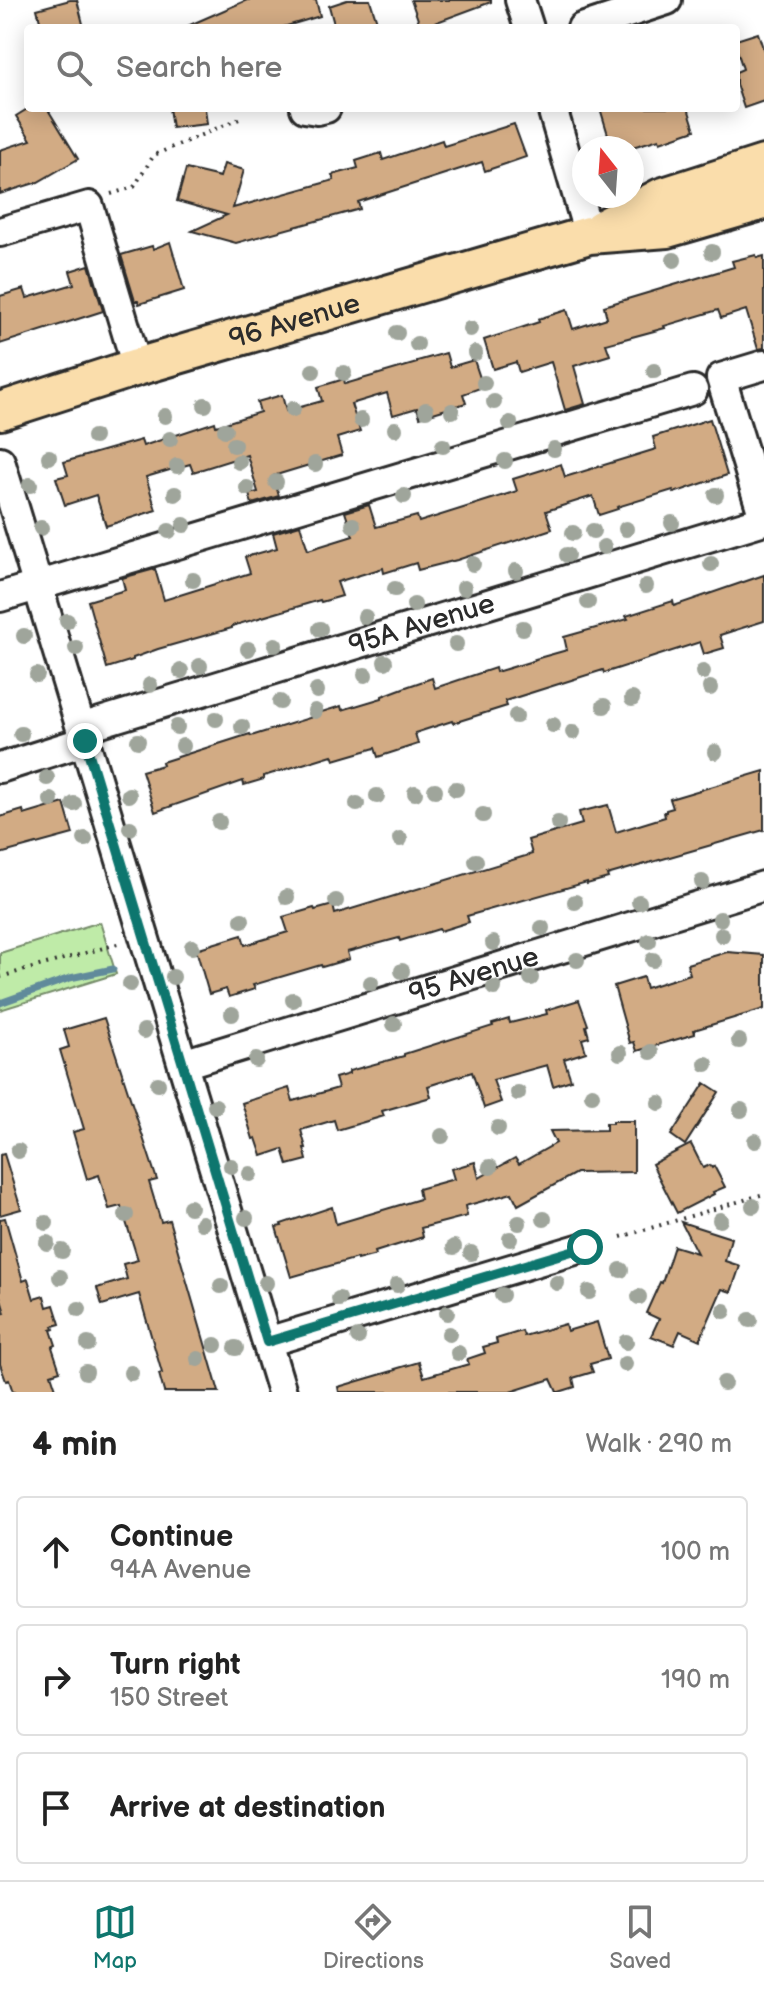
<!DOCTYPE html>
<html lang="en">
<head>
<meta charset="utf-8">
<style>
	body { margin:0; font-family:"Balsamiq Sans",sans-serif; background:#f6f6f6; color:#222 }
	.compass { position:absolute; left:572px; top:136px; width:72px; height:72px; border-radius:50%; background:#fff; box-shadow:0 4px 20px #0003; rotate:343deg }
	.stop { position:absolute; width:24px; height:24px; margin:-18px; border:6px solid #0f766e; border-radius:50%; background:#fff }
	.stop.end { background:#0f766e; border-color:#fff; box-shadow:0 2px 8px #0008 }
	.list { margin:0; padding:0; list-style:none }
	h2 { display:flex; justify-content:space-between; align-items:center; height:104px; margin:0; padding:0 32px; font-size:34px }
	h2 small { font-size:26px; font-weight:400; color:#767676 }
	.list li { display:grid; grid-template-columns:52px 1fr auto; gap:24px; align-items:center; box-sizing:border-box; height:112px; margin:0 16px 16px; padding:0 16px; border:2px solid #e0e0e0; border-radius:8px }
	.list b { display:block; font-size:30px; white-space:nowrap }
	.list p { margin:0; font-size:26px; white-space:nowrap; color:#767676 }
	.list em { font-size:26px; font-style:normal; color:#767676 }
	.icon { flex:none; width:44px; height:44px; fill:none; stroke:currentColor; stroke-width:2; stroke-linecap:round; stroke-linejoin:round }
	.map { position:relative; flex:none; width:764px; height:1392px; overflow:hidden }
	.search { position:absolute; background:#fff; box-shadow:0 4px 20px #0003; left:24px; right:24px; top:24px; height:88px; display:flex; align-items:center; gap:20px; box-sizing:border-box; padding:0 28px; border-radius:8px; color:#767676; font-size:30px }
	.sheet { height:488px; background:#fff }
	nav { display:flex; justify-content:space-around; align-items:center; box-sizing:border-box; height:112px; border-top:2px solid #e0e0e0; background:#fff; font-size:22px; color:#767676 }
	nav a { display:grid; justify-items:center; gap:4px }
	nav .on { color:#0f766e }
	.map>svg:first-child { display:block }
	.green { fill:#bfeba8; stroke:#758b6a; stroke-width:2 }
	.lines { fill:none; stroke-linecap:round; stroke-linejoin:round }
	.stream { stroke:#618a9b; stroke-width:7 }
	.building { fill:#d2ab84; stroke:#2b2b2b; stroke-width:2 }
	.minor-casing { stroke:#2b2b2b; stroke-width:34 }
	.major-casing { stroke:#2b2b2b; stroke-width:42 }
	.path { stroke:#2b2b2b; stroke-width:4; stroke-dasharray:2 6; stroke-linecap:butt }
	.minor { stroke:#fff; stroke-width:28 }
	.major { stroke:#faddab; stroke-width:36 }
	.tree { fill:#9fa59b }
	.route { stroke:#0f766e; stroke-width:10 }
	.labels { text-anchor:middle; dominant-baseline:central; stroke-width:6; stroke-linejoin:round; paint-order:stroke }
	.street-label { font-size:28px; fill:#2b2b2b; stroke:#fff }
</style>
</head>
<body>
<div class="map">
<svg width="764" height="1392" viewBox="0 0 764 1392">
	<rect width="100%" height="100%" fill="#fff"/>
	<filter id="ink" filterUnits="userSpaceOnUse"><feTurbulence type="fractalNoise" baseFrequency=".0125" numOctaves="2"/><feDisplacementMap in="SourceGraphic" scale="16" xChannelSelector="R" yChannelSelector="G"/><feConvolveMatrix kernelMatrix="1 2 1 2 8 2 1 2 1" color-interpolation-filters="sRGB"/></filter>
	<g filter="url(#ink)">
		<path class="green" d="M100 922 116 974 0 1010V953Z"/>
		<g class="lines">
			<path class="stream" d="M0 1003 70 978 113 969"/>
		</g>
		<g class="building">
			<path d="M70 0H77L84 28H42L37 9Z"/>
			<path d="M247 0H316L320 16 280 28H183Z"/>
			<path d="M347 0H370L379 28H335L329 6Z"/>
			<path d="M411 0H491V2L421 28Z"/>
			<path d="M758 33 764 51V101L744 108 736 84V72L743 69 736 47V40Z"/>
			<path d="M29 108H47L78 159 38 182 0 194V150L31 140 16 116Z"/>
			<path d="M169 108H205L207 124 172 128Z"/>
			<path d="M600 108H688L695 130 660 142 659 139 629 148H612Z"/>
			<path d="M514 124 526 157 485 171 482 162 358 202 360 209 236 243 192 231 227 215 177 201 186 169 220 177 224 164 244 170 233 208 334 180 332 175 358 168 356 161 381 153 383 160 442 140 444 146Z"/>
			<path d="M170 242 184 290 139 304 138 301H135L121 255 152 246 153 249Z"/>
			<path d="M756 255 757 258 764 256V348L758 349 746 310 721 318 718 310 664 326 665 328 606 344 610 355 574 366 585 404 565 410 551 362 519 372 516 362 493 369 484 340 539 322 538 319 567 310 573 329 607 318 604 306 734 267 732 261Z"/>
			<path d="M89 265 103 311 0 344V296L24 289 27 298 74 284 70 271Z"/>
			<path d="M446 353 450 367 474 360 483 387 463 394 466 403 420 417 417 408 393 415 387 393 351 404 360 431 337 438 342 455 273 476 279 496 252 504 249 494 258 492 247 455 193 472 190 464 146 477 156 510 106 526 96 495 65 505 56 478 68 475 64 462 141 440 143 446 215 422 216 426 260 412 257 402 282 395 286 411 322 401 318 387 344 379 345 384 417 363V361Z"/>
			<path d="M710 419 727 475 674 493 673 490 617 507 618 509 599 515 593 496 546 511 552 529 457 560 418 570 416 563 384 573 383 568 337 582 342 596 321 602 320 600 232 626V628L158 649 133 658V660L107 668 88 601 125 590 122 578 155 569 164 600 250 573 245 557 277 548 273 533 300 525 308 550 353 536 345 512 369 505 376 527 417 516 419 522 517 491 513 479 561 464 565 477 656 449 653 437Z"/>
			<path d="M764 575V621L720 635 724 648 704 654 700 642 604 673 603 670 505 701 507 706 453 723 452 721 415 733 418 744 378 757 375 748 334 760 332 755 264 776V779L244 785 243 781 155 812 142 771 163 765 162 762 250 734 251 736 316 716 315 714 341 706 342 710 382 698V696L406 687 432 678 435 688 495 668 496 672 536 660 535 659 567 650 564 637 628 619 626 616 673 601 674 606Z"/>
			<path d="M764 771V830L607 875 608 878 587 884V882L467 916 469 922 440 931 439 929 400 941 399 938 347 952 349 959 322 967 321 965 253 985 255 989 229 997 226 989 209 994 196 949 242 935 245 945 288 932 283 917 314 908 315 910 333 905 335 914 532 854 528 840 582 824 579 812 608 805 616 832 665 817 664 812H666V810L673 808 670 799Z"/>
			<path d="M64 803 73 834 0 854V817L23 810 24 815Z"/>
			<path d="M727 952 764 955V1009L694 1030 695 1034 637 1051 634 1042 630 1043 614 986 643 977 646 988 690 974 687 964Z"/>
			<path d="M579 1000 588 1025 586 1026 589 1037 582 1039 586 1052 564 1059 571 1080 553 1086 547 1065 493 1080 501 1102 484 1108 472 1072 428 1086 431 1097 382 1111 384 1116 337 1130 334 1120 301 1130 306 1148H304L307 1160 288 1165 283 1149 262 1156 256 1138 253 1139 242 1103 289 1088 293 1101 338 1088 335 1078 349 1074V1071L404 1056V1054L493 1026 492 1024 509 1019 510 1023 547 1014 546 1010Z"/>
			<path d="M104 1018 157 1180 149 1182 161 1222 169 1220 219 1392H164L159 1374 162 1373 139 1294 102 1305 97 1288 127 1279 123 1264 138 1260 121 1206 109 1209 99 1175 87 1179 73 1132 84 1129 60 1050 69 1047 64 1030Z"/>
			<path d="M705 1083 719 1092 685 1145 671 1135Z"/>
			<path d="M613 1121H634V1172L576 1173 518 1205 512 1193 465 1206 467 1216 421 1228 423 1237 375 1252 376 1255 357 1260V1258L291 1277 276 1227 282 1226 281 1224 332 1207 336 1224 420 1199 418 1189 454 1179 451 1169 475 1162 479 1178 515 1158 519 1164 556 1143 550 1131 606 1130V1123H613Z"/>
			<path d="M691 1144 703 1168 710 1165 712 1168 714 1166 725 1187 713 1192 714 1194 677 1213 652 1164Z"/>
			<path d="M4 1154 21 1209 0 1215V1155Z"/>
			<path d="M5 1218 23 1281 28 1279 34 1299 44 1296 47 1307 54 1305 60 1324 53 1326 54 1329 51 1330 56 1345 52 1347 60 1371 51 1374 57 1392H13L9 1380 6 1381 0 1364V1314L5 1313 0 1296V1219Z"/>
			<path d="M681 1222 731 1238 725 1261 740 1266 731 1292 722 1289 700 1340 680 1331 674 1345 651 1336 659 1319 646 1313 660 1282 662 1283 674 1246 697 1253Z"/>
			<path d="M597 1322 608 1359 590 1364 593 1372 573 1378 575 1387 559 1392H557L551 1379 510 1392H339L338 1387 396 1370 395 1369 419 1362 424 1377 469 1364 467 1359 485 1353 483 1347 497 1343 496 1339 522 1331 524 1336 565 1324 567 1331Z"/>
		</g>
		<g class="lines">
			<g class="minor-casing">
				<g id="minor">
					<path d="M520 0 529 28"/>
					<path d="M582 28 667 0"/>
					<path d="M305 108 317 110 326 108"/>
					<path d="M552 108 589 235"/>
					<path d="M0 232 89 206 137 367"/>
					<path d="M764 365 721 378 764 518"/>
					<path d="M0 461 282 1392"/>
					<path d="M0 597 693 390"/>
					<path id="s1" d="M81 728 764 520"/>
					<path d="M0 768 85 741"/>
					<path id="s2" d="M183 1064 764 886"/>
					<path d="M267 1342 585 1247"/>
				</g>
			</g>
			<g class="major-casing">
				<g id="major">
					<path d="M601 229 661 197 764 164"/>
					<path id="s3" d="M0 411 137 367 589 235 667 229 764 201"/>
				</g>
			</g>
			<g class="path">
				<path d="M111 194 134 187 154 155 239 119"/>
				<path d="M0 977 121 943"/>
				<path d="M621 1237 764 1194"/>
			</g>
			<use href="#minor" class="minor"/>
			<use href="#major" class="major"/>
		</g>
		<g class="tree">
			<circle cx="712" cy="252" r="8"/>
			<circle cx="674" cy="260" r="8"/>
			<circle cx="470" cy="329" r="8"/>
			<circle cx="397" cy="333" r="8"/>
			<circle cx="417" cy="344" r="8"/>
			<circle cx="475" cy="353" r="8"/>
			<circle cx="313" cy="371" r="8"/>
			<circle cx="654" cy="371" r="8"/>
			<circle cx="344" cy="373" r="8"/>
			<circle cx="484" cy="383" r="8"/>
			<circle cx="494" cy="402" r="8"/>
			<circle cx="205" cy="405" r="8"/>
			<circle cx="293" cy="409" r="8"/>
			<circle cx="426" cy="410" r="8"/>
			<circle cx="452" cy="411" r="8"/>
			<circle cx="165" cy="416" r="8"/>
			<circle cx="361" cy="420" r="8"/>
			<circle cx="510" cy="423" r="8"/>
			<circle cx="395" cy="429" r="8"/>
			<circle cx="225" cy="430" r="8"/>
			<circle cx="94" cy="437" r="8"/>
			<circle cx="170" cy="439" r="8"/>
			<circle cx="234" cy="445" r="8"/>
			<circle cx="443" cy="446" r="8"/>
			<circle cx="554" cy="449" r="8"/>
			<circle cx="49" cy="457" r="8"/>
			<circle cx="505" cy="461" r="8"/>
			<circle cx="239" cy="462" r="8"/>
			<circle cx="315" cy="464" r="8"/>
			<circle cx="177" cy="466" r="8"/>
			<circle cx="276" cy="482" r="8"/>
			<circle cx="30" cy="485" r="8"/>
			<circle cx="247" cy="488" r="8"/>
			<circle cx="175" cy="494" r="8"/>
			<circle cx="716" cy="495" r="8"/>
			<circle cx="404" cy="496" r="8"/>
			<circle cx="672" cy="523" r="8"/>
			<circle cx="184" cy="525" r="8"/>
			<circle cx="353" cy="525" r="8"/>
			<circle cx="41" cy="528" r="8"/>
			<circle cx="626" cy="529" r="8"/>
			<circle cx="169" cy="531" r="8"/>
			<circle cx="593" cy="531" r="8"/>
			<circle cx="573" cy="533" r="8"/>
			<circle cx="604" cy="547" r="8"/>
			<circle cx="567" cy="555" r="8"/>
			<circle cx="473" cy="564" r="8"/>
			<circle cx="711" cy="564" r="8"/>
			<circle cx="516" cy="571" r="8"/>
			<circle cx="193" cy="580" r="8"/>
			<circle cx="646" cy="586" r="8"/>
			<circle cx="464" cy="588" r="8"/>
			<circle cx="395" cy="589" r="8"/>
			<circle cx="588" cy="602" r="8"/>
			<circle cx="414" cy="605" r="8"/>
			<circle cx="365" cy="617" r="8"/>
			<circle cx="67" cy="621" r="8"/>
			<circle cx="523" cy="628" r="8"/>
			<circle cx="320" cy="629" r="8"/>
			<circle cx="24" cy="636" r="8"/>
			<circle cx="456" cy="644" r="8"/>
			<circle cx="275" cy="645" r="8"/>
			<circle cx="76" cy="648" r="8"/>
			<circle cx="248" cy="649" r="8"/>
			<circle cx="385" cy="662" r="8"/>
			<circle cx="200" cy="666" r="8"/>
			<circle cx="181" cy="671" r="8"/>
			<circle cx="703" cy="672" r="8"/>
			<circle cx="37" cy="675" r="8"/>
			<circle cx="365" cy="675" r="8"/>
			<circle cx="150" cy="685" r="8"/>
			<circle cx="710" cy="688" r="8"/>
			<circle cx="317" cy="691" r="8"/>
			<circle cx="632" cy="699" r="8"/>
			<circle cx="280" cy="702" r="8"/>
			<circle cx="604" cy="706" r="8"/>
			<circle cx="315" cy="711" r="8"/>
			<circle cx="516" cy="716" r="8"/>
			<circle cx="216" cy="719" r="8"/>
			<circle cx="553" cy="725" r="8"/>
			<circle cx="177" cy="727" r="8"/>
			<circle cx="242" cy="727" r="8"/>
			<circle cx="573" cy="732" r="8"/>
			<circle cx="21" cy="734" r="8"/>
			<circle cx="138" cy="741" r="8"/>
			<circle cx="183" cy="746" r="8"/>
			<circle cx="715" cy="752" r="8"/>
			<circle cx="47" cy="778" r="8"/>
			<circle cx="456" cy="789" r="8"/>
			<circle cx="435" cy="790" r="8"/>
			<circle cx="415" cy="793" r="8"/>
			<circle cx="129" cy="795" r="8"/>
			<circle cx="377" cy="796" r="8"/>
			<circle cx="51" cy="800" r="8"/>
			<circle cx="74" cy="804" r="8"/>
			<circle cx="357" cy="804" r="8"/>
			<circle cx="483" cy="815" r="8"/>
			<circle cx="219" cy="822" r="8"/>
			<circle cx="558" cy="823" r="8"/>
			<circle cx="130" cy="828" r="8"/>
			<circle cx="85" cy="839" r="8"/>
			<circle cx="400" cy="839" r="8"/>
			<circle cx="476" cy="861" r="8"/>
			<circle cx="702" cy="882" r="8"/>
			<circle cx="287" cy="897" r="8"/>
			<circle cx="336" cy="901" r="8"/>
			<circle cx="575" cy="902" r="8"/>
			<circle cx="639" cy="902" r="8"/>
			<circle cx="720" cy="919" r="8"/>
			<circle cx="242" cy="920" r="8"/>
			<circle cx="542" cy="928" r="8"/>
			<circle cx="722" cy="935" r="8"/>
			<circle cx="649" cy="941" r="8"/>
			<circle cx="493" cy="943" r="8"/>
			<circle cx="192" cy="947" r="8"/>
			<circle cx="577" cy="960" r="8"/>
			<circle cx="653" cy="960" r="8"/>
			<circle cx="402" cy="971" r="8"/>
			<circle cx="173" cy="977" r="8"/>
			<circle cx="531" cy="978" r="8"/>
			<circle cx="371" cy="983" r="8"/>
			<circle cx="130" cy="984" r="8"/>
			<circle cx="494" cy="988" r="8"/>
			<circle cx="293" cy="1000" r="8"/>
			<circle cx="232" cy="1014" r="8"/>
			<circle cx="394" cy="1024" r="8"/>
			<circle cx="144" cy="1031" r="8"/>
			<circle cx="739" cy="1041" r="8"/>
			<circle cx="651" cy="1052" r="8"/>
			<circle cx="620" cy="1053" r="8"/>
			<circle cx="256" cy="1060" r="8"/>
			<circle cx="706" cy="1064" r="8"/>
			<circle cx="158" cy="1084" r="8"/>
			<circle cx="518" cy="1093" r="8"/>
			<circle cx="592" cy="1095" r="8"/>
			<circle cx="659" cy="1103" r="8"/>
			<circle cx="215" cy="1106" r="8"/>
			<circle cx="741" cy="1110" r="8"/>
			<circle cx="498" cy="1128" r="8"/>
			<circle cx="442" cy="1136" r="8"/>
			<circle cx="755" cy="1141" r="8"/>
			<circle cx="18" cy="1151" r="8"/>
			<circle cx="231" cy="1166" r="8"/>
			<circle cx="490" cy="1167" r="8"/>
			<circle cx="250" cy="1174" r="8"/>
			<circle cx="753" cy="1206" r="8"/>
			<circle cx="190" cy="1207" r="8"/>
			<circle cx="126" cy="1215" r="8"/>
			<circle cx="246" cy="1218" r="8"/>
			<circle cx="544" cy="1219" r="8"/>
			<circle cx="720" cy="1220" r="8"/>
			<circle cx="46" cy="1223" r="8"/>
			<circle cx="202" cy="1223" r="8"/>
			<circle cx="519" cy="1223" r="8"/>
			<circle cx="510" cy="1239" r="8"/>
			<circle cx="47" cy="1243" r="8"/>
			<circle cx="454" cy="1247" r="8"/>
			<circle cx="62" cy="1251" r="8"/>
			<circle cx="471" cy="1253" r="8"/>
			<circle cx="621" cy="1270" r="8"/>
			<circle cx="60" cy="1277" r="8"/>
			<circle cx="266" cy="1283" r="8"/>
			<circle cx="557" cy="1283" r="8"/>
			<circle cx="397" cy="1285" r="8"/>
			<circle cx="221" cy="1286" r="8"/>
			<circle cx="589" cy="1292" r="8"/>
			<circle cx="502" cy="1295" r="8"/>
			<circle cx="639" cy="1297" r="8"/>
			<circle cx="339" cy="1299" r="8"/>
			<circle cx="79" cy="1309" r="8"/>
			<circle cx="724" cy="1311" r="8"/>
			<circle cx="447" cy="1313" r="8"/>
			<circle cx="750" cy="1320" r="8"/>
			<circle cx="449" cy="1334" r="8"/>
			<circle cx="358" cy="1337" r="8"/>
			<circle cx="626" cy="1342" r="8"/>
			<circle cx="88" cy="1344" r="8"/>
			<circle cx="215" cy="1345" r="8"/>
			<circle cx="236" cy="1348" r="8"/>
			<circle cx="458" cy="1353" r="8"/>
			<circle cx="198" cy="1359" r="8"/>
			<circle cx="625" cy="1364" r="8"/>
			<circle cx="86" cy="1372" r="8"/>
			<circle cx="131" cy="1373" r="8"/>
			<circle cx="724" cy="1383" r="8"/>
		</g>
	</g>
	<g class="lines" filter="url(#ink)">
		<path class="route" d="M85 741 267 1342 585 1247"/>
	</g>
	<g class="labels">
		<g class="street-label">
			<text stroke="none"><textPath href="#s3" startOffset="308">96 Avenue</textPath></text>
			<text stroke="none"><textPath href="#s1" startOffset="356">95A Avenue</textPath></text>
			<text stroke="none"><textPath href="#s2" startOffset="304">95 Avenue</textPath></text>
		</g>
	</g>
</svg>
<svg class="compass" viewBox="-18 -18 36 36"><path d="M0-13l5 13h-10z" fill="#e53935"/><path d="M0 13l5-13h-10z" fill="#767676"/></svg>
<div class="stop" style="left:585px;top:1247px"></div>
<div class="stop end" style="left:85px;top:741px"></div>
<div class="search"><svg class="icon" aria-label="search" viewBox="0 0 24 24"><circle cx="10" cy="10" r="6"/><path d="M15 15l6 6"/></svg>Search here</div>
</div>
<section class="sheet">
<h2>4 min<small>Walk · 290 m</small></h2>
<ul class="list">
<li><svg class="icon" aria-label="ahead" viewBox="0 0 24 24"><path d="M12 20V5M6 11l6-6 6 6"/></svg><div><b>Continue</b><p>94A Avenue</p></div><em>100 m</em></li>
<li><svg class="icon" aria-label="right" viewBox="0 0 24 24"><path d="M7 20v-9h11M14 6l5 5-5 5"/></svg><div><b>Turn right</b><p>150 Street</p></div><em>190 m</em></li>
<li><svg class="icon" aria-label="arrive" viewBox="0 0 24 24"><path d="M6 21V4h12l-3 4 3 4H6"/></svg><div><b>Arrive at destination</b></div></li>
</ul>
</section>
<nav>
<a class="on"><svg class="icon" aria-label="map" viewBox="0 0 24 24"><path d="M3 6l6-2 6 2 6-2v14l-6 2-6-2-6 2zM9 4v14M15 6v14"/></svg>Map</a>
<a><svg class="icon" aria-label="directions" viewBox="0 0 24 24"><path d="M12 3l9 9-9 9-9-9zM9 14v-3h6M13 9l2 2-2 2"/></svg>Directions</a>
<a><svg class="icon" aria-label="saved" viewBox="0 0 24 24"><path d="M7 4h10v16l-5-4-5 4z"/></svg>Saved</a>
</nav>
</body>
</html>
